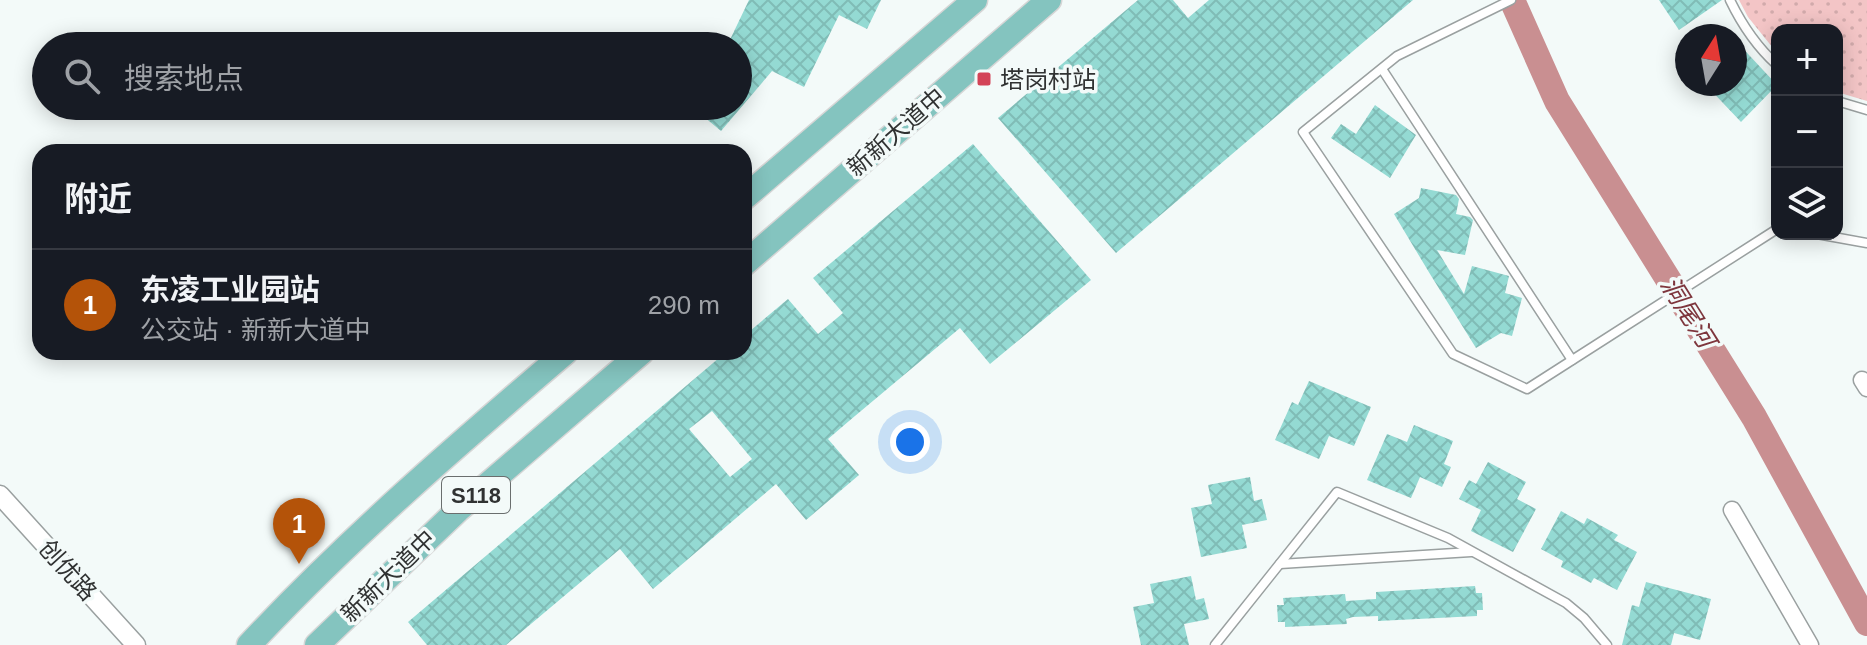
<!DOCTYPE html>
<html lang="zh">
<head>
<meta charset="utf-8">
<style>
	body { margin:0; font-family:Arial,"Noto Sans SC",sans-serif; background:#20242c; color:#f1f3f6 }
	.controls { position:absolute; right:24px; top:24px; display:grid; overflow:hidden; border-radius:16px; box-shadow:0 4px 20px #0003 }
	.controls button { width:72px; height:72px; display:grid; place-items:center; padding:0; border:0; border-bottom:2px solid #363941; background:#171b24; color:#f1f3f6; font:40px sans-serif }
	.compass { position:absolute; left:1675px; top:24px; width:72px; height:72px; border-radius:50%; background:#171b24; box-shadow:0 4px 20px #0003; rotate:11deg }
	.you { position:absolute; left:910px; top:442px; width:28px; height:28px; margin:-20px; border:6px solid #fff; border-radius:50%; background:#1a73e8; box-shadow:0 0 0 12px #1a73e833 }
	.badge { display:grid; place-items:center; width:52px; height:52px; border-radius:50%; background:#b45309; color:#fff; font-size:26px; font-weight:700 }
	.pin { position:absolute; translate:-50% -66px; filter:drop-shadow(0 2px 4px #0008) }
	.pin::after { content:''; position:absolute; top:42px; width:28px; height:24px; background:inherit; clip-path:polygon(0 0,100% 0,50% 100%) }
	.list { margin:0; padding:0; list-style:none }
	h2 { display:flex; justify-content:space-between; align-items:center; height:104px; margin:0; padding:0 32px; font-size:34px }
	h2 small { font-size:26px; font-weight:400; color:#9ea1a6 }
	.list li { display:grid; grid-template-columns:52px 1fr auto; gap:24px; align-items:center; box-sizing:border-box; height:112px; padding:0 32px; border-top:2px solid #363941 }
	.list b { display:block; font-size:30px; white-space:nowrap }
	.list p { margin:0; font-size:26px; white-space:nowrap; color:#9ea1a6 }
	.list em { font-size:26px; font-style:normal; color:#9ea1a6 }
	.icon { flex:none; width:44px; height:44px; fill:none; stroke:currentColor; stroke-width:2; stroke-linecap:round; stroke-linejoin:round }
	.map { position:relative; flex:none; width:1867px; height:645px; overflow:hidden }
	.search { position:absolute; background:#171b24; box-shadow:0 4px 20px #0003; left:32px; top:32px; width:720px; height:88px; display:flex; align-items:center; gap:20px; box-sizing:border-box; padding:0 28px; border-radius:44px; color:#9ea1a6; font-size:30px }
	.panel { position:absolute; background:#171b24; box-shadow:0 4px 20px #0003; left:32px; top:144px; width:720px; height:216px; border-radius:24px }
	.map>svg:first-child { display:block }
	.garden { fill:url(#garden-dots) }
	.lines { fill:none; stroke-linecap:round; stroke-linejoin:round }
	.river { stroke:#c98f91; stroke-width:26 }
	.building { fill:url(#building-cross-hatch); fill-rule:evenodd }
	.service-casing { stroke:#9aa0a0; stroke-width:11 }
	.minor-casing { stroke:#9aa0a0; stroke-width:19 }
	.tertiary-casing { stroke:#9aa0a0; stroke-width:21 }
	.primary-casing { stroke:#d6d6d6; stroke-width:27 }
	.service { stroke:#fff; stroke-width:8 }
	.minor { stroke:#fff; stroke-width:16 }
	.tertiary { stroke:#fff; stroke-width:18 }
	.primary { stroke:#84c4bf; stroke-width:24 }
	.poi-dot { fill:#d34357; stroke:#f3faf9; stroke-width:3 }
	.labels { text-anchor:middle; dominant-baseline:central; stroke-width:7; stroke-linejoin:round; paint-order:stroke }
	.shield { fill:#f3faf9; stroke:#6a6e6e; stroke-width:2 }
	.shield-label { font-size:22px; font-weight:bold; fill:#303232 }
	.poi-label { font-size:24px; fill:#303232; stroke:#f3faf9; text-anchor:start }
	.street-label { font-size:24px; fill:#303232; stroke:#f3faf9 }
	.water-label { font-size:26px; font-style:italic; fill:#7e363d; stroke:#f3faf9 }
</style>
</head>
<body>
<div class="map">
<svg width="1867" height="645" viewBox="0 0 1867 645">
	<defs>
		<pattern id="garden-dots" width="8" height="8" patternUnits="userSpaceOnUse" patternTransform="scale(2)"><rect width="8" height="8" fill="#f3c5c6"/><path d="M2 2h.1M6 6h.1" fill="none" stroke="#d1aaab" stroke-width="1.8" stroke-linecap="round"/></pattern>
		<pattern id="building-cross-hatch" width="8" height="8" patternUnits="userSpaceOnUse" patternTransform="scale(2)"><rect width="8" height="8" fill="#94dad3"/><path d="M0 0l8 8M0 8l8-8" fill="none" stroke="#80bcb6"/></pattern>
	</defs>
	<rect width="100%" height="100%" fill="#f3faf9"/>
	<path class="garden" d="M1739 0H1867V101L1837 92V30H1777V53L1748 17Z"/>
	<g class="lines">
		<path class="river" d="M1512 0 1557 101 1754 417 1867 623"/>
	</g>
	<g class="building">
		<path d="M749 0H881L867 29 839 15 804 87 772 71 721 131 691 106H738V73L749 60 738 54V46H727Z"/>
		<path d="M1138 0H1173L1188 18 1209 0H1413L1116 253 998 118Z"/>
		<path d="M1659 0H1722L1679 30Z"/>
		<path d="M1735 40 1777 85 1741 122 1705 84H1735Z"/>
		<path d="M1375 105 1416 135 1390 178 1331 138 1341 124 1356 134Z"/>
		<path d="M973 144 1091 280 990 364 960 328 849 421 828 439 859 475 806 520 776 484 653 589 620 549 506 645H427L408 622 726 352H744V336L788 299 818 334 843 313 813 278ZM712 411 752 459 730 477 689 429Z"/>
		<path d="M1421 188 1456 195 1459 199 1456 214 1470 217 1473 220 1465 255 1437 250 1464 294 1472 266 1509 276 1505 293 1522 298 1512 336 1501 333 1476 348 1430 274 1394 214 1419 198Z"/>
		<path d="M1309 381 1371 407 1354 446 1329 436 1319 459 1275 440 1292 402 1298 405Z"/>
		<path d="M1414 425 1453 441 1444 464 1451 467 1442 487 1420 477 1411 498 1367 480 1387 434 1407 442Z"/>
		<path d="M1488 462 1526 482 1517 499 1536 509 1513 552 1471 531 1481 510 1459 499 1469 480 1476 484Z"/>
		<path d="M1250 477 1254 501 1262 499 1267 520 1242 525 1247 548 1201 557 1191 508 1212 504 1208 485Z"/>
		<path d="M1561 511 1584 524 1587 518 1618 535 1614 540 1637 552 1617 590 1594 578 1591 583 1561 567 1563 561 1541 549Z"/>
		<path d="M1191 576 1196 600 1204 598 1209 619 1184 624 1189 645H1141L1133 607 1154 603 1150 584Z"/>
		<path d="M1646 582 1711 599 1700 640 1674 633 1671 645H1622L1632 605 1639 607Z"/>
		<path d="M1475 586 1476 593H1482L1483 610H1477V616L1378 621V616L1353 617 1346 619 1347 624 1285 627V622H1278L1277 605H1284L1283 598 1345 594 1346 601 1376 599V592Z"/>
	</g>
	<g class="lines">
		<g class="service-casing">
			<g id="service">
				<path d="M1511 0 1397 56 1303 132 1453 354 1527 389 1777 229"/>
				<path d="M1730 0C1742 25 1756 46 1777 65"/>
				<path d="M1382 69 1572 360"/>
				<path d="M1837 101 1867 110"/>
				<path d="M1817 234 1867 243"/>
				<path d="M1280 564 1471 552"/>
				<path d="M1215 645 1337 492 1448 538 1566 603 1584 618 1607 645"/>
			</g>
		</g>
		<g class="minor-casing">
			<g id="minor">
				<path d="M1862 380 1867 388"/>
				<path d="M1732 510 1810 645"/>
			</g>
		</g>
		<g class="tertiary-casing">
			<path id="tertiary" d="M0 495 136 645"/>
		</g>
		<g class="primary-casing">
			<g id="primary">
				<path d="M744 198 975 0"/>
				<path d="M744 264 1049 0"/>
				<path d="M249 645C348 539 456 446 566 352"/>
				<path d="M317 645 458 510 642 352"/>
			</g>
		</g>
		<use href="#service" class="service"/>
		<use href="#minor" class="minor"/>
		<use href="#tertiary" class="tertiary"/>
		<use href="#primary" class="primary"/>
	</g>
	<rect class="poi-dot" x="976" y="71" width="16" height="16" rx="4"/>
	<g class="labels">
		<rect class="shield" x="442" y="477" width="68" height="36" rx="6"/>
		<g class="shield-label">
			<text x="476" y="495">S118</text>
		</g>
		<g class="poi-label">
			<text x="1000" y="79">塔岗村站</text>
		</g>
		<g class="street-label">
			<text transform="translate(896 132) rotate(-41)">新新大道中</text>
			<text transform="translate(68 570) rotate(48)">创优路</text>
			<text transform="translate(388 576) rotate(-44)">新新大道中</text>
		</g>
		<g class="water-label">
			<text transform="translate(1688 312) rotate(58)">洞尾河</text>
		</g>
	</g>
</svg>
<div class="controls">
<button>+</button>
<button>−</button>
<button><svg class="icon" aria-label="layers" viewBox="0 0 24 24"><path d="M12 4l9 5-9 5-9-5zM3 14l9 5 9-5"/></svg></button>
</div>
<svg class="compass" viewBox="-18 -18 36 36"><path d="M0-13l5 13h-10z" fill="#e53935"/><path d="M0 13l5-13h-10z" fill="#9ea1a6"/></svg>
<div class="you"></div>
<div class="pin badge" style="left:299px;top:564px">1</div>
<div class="search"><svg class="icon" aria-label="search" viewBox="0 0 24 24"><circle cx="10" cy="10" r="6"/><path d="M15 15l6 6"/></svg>搜索地点</div>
<section class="panel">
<h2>附近<small></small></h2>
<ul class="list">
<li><span class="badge">1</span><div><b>东凌工业园站</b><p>公交站 · 新新大道中</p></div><em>290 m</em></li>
</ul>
</section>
</div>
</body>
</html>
